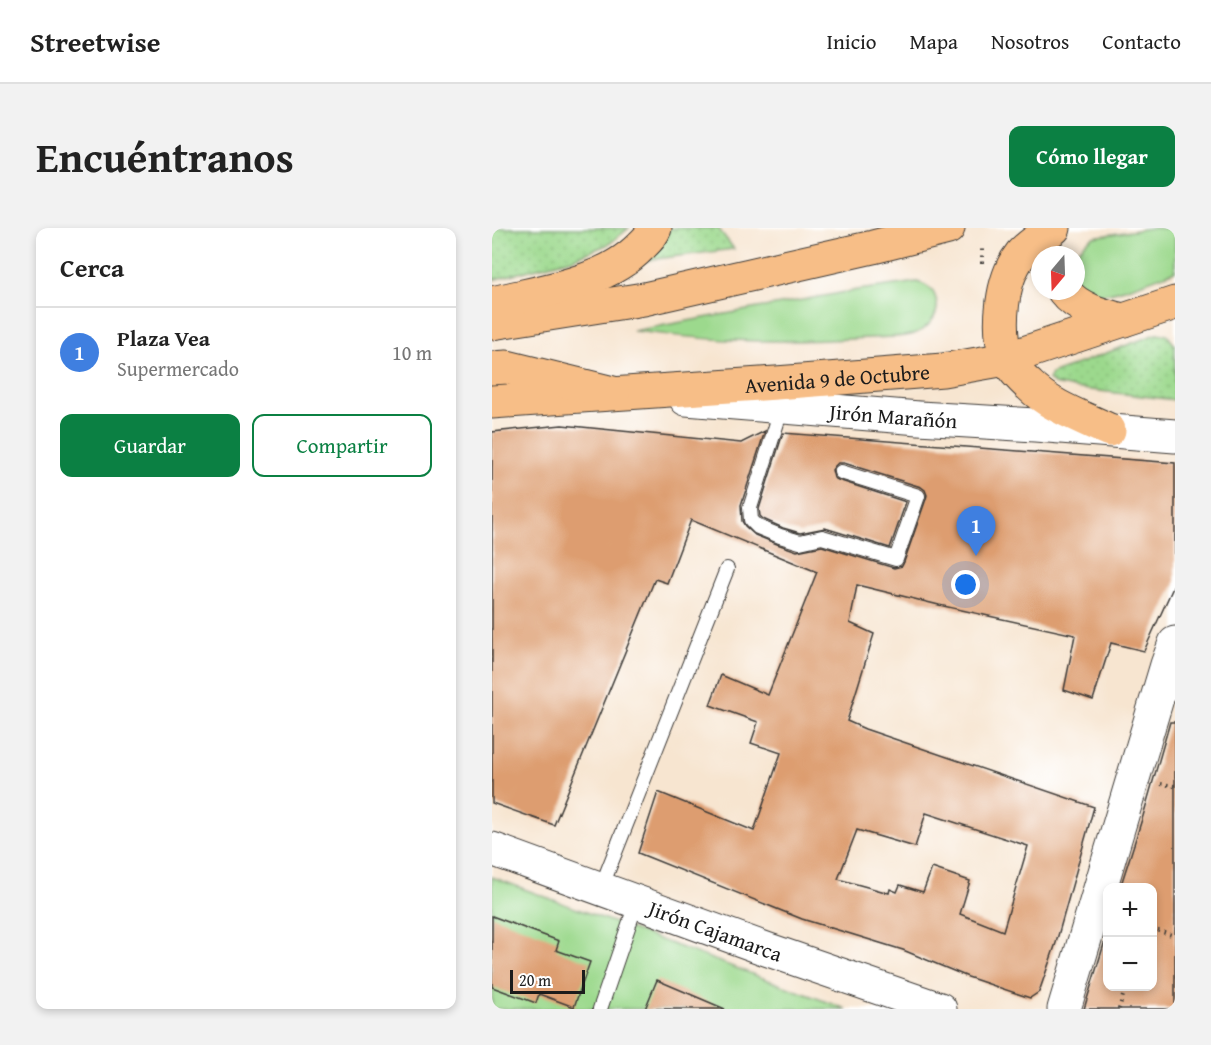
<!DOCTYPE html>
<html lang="es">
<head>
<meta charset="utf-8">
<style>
	body { margin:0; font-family:"Gentium Book Plus",serif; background:#f2f2f2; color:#222 }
	.controls { position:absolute; right:18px; bottom:18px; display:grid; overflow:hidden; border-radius:12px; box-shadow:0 3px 9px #0003 }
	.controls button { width:54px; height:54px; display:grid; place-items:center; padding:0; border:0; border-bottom:2px solid #e0e0e0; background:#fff; color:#222; font:30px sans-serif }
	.compass { position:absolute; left:539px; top:18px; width:54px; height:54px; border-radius:50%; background:#fff; box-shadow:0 3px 9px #0003; rotate:199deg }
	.scale { position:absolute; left:18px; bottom:15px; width:75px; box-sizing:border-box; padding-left:6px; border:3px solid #1c1c1c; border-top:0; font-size:16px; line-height:21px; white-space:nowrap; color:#1c1c1c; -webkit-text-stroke:4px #fff; paint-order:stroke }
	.you { position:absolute; left:474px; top:357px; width:21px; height:21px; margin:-15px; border:4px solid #fff; border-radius:50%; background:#1a73e8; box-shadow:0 0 0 9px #1a73e833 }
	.badge { display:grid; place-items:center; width:39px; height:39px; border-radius:50%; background:#0b8043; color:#fff; font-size:20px; font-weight:700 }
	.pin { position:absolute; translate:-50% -50px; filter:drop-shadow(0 2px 3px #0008) }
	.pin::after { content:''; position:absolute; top:32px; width:21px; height:18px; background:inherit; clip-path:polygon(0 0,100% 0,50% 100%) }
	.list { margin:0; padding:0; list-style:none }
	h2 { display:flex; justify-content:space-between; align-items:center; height:78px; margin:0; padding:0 24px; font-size:26px }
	h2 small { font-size:20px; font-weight:400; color:#767676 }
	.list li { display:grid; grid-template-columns:39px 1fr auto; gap:18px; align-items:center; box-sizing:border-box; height:90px; padding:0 24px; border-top:2px solid #e0e0e0 }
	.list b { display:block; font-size:22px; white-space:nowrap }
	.list p { margin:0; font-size:20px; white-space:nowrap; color:#767676 }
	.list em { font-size:20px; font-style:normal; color:#767676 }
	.actions { display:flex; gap:12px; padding:18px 24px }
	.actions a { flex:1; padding:14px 0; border:2px solid #0b8043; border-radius:12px; text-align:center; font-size:21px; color:#0b8043 }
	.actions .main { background:#0b8043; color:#fff }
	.map { position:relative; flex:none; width:683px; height:781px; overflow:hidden; border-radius:12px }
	header { display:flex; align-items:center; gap:36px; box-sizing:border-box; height:84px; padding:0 30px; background:#fff; border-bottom:2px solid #e0e0e0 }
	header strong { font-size:28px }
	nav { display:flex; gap:33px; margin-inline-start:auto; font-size:21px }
	.intro { display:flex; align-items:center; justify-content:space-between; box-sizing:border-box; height:144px; padding:0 36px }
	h1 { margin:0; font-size:42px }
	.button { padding:15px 27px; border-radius:12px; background:#0b8043; color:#fff; font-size:21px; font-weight:700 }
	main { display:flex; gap:36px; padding:0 36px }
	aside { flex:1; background:#fff; border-radius:12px; box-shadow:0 3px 9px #0003 }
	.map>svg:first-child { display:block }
	.grass { fill:url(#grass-dots); stroke:#5c7a54; stroke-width:1.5 }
	.green { fill:#9cd98d; stroke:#5c7a54; stroke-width:1.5 }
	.building { fill:#dd9d6f; fill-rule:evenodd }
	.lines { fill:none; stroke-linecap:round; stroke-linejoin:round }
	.service-casing { stroke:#3d3a37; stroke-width:16 }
	.tertiary-casing { stroke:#3d3a37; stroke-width:35 }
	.primary-casing { stroke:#3d3a37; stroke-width:35 }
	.motorway-casing { stroke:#3d3a37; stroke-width:35 }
	.path { stroke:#3d3a37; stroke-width:4; stroke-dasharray:1.5 4.5; stroke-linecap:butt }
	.service { stroke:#fff; stroke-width:14 }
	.tertiary { stroke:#fff; stroke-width:33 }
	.primary { stroke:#f7be87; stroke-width:33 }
	.motorway { stroke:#f7be87; stroke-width:33 }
	.labels { text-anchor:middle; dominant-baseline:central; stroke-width:5; stroke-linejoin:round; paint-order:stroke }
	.street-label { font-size:21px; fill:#1c1c1c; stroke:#fff }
</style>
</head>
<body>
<header>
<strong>Streetwise</strong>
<nav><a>Inicio</a><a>Mapa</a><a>Nosotros</a><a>Contacto</a></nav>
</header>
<div class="intro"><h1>Encuéntranos</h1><a class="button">Cómo llegar</a></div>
<main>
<aside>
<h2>Cerca<small></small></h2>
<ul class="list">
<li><span class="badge" style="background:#3f7fe0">1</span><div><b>Plaza Vea</b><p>Supermercado</p></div><em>10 m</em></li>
</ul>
<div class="actions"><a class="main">Guardar</a><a>Compartir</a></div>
</aside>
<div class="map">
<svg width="683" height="781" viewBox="0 0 683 781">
	<defs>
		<pattern id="grass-dots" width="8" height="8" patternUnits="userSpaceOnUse" patternTransform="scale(1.5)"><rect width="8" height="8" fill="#9cd98d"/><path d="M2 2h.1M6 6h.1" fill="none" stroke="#86ba79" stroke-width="1.8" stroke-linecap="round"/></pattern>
	</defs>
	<rect width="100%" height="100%" fill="#fff"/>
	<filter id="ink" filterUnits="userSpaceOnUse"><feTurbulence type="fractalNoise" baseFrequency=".0167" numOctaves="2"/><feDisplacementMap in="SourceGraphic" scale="12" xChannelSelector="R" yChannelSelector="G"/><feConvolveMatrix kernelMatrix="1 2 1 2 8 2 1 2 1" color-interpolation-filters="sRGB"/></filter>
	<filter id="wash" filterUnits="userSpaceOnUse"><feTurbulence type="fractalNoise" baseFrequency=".008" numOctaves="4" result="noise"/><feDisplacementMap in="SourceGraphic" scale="24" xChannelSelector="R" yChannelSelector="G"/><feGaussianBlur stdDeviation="1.35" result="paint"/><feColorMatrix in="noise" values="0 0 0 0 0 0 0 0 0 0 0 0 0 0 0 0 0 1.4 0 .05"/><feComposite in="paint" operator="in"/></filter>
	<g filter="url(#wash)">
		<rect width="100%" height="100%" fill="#f7e5d0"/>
		<g class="grass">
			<path d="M0 0H137L117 16 80 31 0 52Z"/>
			<path d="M179 0H226L242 21 156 32Z"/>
			<path d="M664 106 675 107 683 117V172L582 160 562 156 557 152 559 146Z"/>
		</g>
		<g class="green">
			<path d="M658 0H683V43C666 49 620 68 605 66 597 65 590 61 584 55V27H582L592 16 601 9Z"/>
			<path d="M425 54C435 57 441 60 444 71 449 86 436 101 422 106 412 110 388 109 376 110 330 113 284 114 238 112 206 111 173 106 141 103L359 63Z"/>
			<path d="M0 649 354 781H0Z"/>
		</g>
		<g id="blocks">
			<g class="building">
				<path d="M70 197 249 215 273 203 249 277 250 293 253 298 263 307 285 316 305 323 330 318 402 340 410 338 412 334 434 271 435 267 433 262 429 259 352 235H346L343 238 340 242 342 250 346 252 414 274 398 320 333 300 308 305 291 300 271 291 268 288 267 281 291 205 683 235V355L652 423 619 415 601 472 572 462 583 407 447 377 365 357 358 395 382 406 355 493 373 501 602 579 564 715 547 764 538 770 476 749 411 722 310 691 146 625 166 564 262 603 289 525 259 515 266 494 218 477 229 447 276 467 325 344 199 292 175 355 163 351 62 597 0 575V204ZM434 585 536 618 511 703 468 686 478 653 440 640 431 664 408 657 405 664 398 661 397 665 346 651 365 602 423 619Z"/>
				<path d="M678 494H683V781H592L612 716 615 717V759H660V660H628L651 588Z"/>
				<path d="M0 688 67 713 64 722 98 734 82 779 47 766 44 775 0 759Z"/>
				<path d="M165 752 233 781H153Z"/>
			</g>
		</g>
	</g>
	<g filter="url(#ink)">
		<use href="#blocks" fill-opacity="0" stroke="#3d3a37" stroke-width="1.5"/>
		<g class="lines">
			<g class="service-casing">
				<g id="service">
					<path d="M290 179 258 280 259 292 266 299 288 308 308 314 330 309 404 331 426 268 349 244"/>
					<path d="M109 660 235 341"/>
					<path d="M108 781 145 673"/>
				</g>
			</g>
			<g class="tertiary-casing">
				<g id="tertiary">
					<path id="s1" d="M194 171 427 190 543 197 683 208"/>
					<path id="s2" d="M0 621 274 721 448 781"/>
					<path d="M572 781 675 437 683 415"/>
				</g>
			</g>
			<g class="primary-casing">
				<g id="primary">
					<path d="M562 0C551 8 538 16 529 26 509 51 505 99 514 129 516 136 531 152 537 157 559 179 590 189 617 202"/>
					<path d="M572 63C586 81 610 87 631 92"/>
					<path d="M0 95 152 71 381 19 456 0"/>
					<path id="s3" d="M0 174 284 155 451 142 514 131 683 75"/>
				</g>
			</g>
			<g class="motorway-casing">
				<g id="motorway">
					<path d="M0 75C49 63 113 56 149 18 155 12 160 8 163 0"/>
					<path d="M0 140 15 139 121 165"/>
				</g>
			</g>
			<g class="path">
				<path d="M490 35V21"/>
				<path d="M669 556 683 558"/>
				<path d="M660 701 683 708"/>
				<path d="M627 781 634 758"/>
			</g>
			<use href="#service" class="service"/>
			<use href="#tertiary" class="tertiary"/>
			<use href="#primary" class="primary"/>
			<use href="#motorway" class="motorway"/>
		</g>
	</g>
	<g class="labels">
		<g class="street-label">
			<text stroke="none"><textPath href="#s3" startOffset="346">Avenida 9 de Octubre</textPath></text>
			<text stroke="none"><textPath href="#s1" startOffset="208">Jirón Marañón</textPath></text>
			<text stroke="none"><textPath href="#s2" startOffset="238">Jirón Cajamarca</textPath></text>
		</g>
	</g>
</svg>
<div class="controls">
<button>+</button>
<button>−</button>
</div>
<svg class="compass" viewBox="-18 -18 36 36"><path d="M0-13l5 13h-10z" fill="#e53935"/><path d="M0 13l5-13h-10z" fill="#767676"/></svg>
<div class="scale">20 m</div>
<div class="you"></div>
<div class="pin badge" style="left:484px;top:328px;background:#3f7fe0">1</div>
</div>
</main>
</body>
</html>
